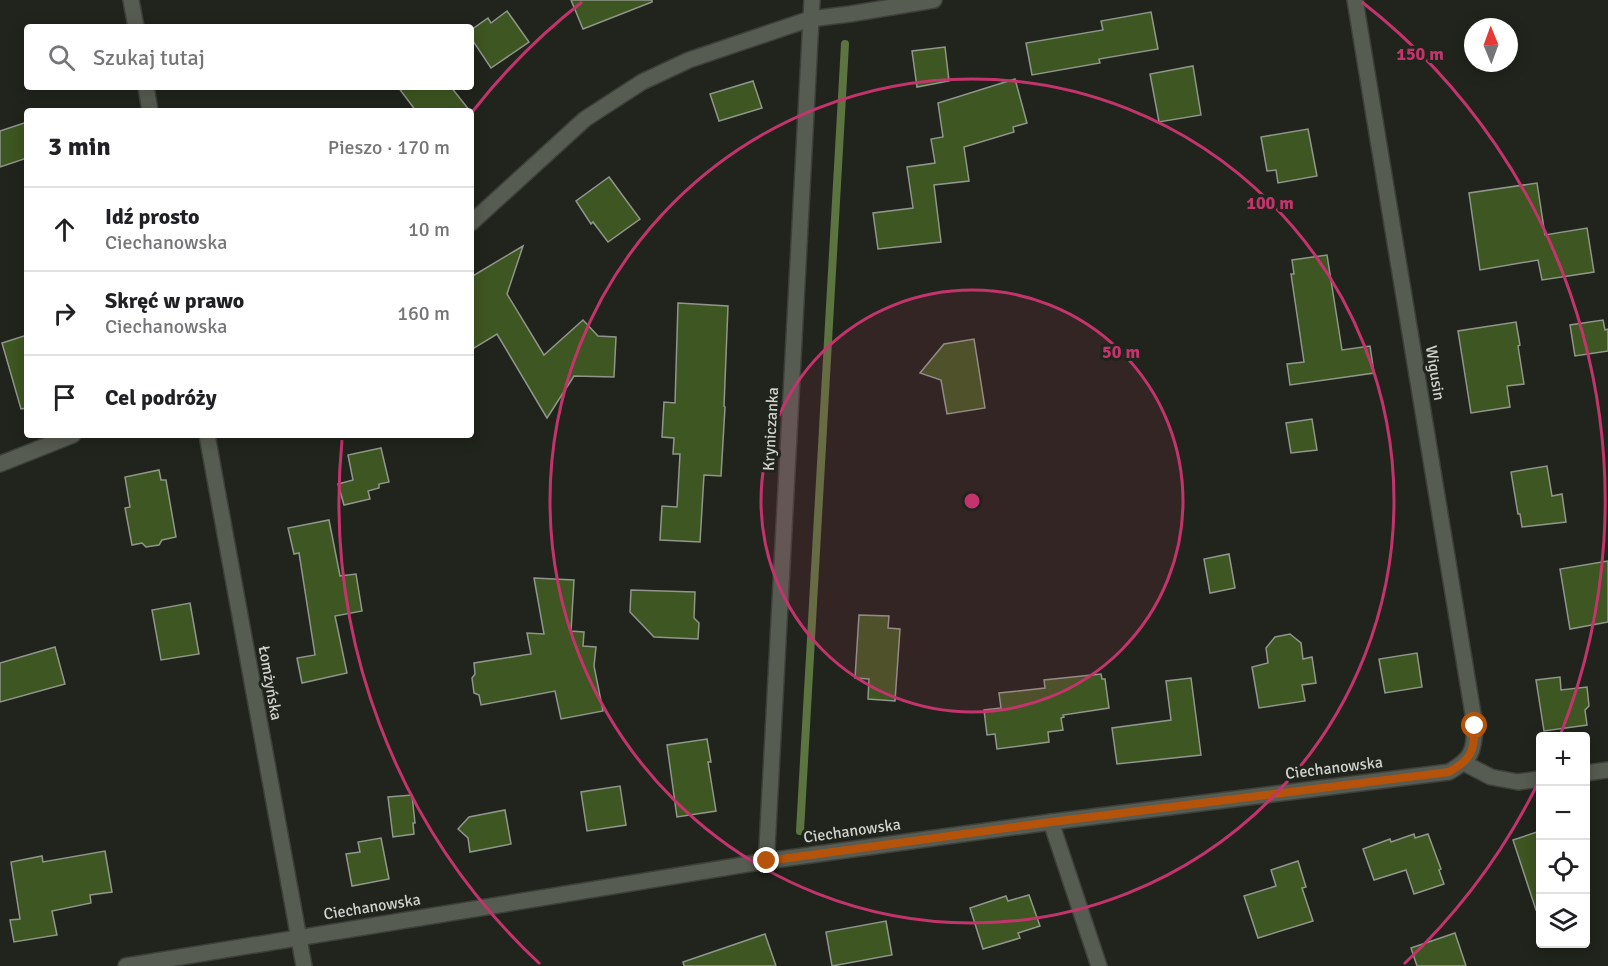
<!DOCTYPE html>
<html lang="pl">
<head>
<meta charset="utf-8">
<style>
	body { margin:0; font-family:Signika,sans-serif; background:#f6f6f6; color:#202124 }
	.controls { position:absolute; right:18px; bottom:18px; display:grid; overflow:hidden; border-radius:6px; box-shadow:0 3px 15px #0003 }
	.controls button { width:54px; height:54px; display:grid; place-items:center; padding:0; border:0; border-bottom:2px solid #e0e0e0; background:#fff; color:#202124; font:30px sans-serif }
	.compass { position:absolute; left:1464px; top:18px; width:54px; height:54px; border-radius:50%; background:#fff; box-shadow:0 3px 15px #0003; rotate:359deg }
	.stop { position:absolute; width:18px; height:18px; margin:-14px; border:4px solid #b45309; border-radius:50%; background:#fff }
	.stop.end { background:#b45309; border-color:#fff; box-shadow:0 2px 6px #0008 }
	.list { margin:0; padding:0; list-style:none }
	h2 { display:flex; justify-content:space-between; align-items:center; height:78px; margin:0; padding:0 24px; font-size:26px }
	h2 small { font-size:20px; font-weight:400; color:#757577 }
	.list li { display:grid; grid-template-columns:39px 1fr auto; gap:18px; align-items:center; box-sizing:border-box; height:84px; padding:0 24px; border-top:2px solid #e0e0e0 }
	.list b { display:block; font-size:22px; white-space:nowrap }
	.list p { margin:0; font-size:20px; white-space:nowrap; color:#757577 }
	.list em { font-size:20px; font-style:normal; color:#757577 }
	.icon { flex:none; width:33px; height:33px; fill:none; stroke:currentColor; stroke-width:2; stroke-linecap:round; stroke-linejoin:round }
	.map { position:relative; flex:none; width:1608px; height:966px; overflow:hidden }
	.search { position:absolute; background:#fff; box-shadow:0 3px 15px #0003; left:24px; top:24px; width:450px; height:66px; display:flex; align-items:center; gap:15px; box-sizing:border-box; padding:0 21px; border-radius:6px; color:#757577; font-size:22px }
	.panel { position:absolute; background:#fff; box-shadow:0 3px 15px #0003; left:24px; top:108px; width:450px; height:330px; border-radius:6px }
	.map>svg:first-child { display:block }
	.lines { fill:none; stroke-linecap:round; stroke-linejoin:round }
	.stream { stroke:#5c7540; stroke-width:8 }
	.building { fill:#3e5621; stroke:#90968b; stroke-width:1.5 }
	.minor-casing { stroke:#3d403a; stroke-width:18 }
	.minor { stroke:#575c52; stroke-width:15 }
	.route { stroke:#b45309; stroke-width:8 }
	.ring { fill:none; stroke:#c4346c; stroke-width:3 }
	.labels { text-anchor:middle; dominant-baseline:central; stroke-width:6; stroke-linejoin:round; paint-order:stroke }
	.street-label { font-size:16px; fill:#d0d3cd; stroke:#20241c }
	.centre { fill:#c4346c; stroke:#20241c; stroke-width:3 }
	.ring-label { font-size:18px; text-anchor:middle; font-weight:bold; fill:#c4346c; stroke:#20241c; stroke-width:6; stroke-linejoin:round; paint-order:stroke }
</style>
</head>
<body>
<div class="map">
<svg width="1608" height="966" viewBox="0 0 1608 966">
	<rect width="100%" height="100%" fill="#20241c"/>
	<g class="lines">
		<path class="stream" d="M800 831 845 44"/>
	</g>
	<g class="building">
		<path d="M571 0H652V2L583 29Z"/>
		<path d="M507 11 529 42 491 68 471 38V30L488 18 491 23Z"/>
		<path d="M1151 12 1158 49 1099 59 1100 63 1032 75 1026 43 1103 30 1101 21Z"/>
		<path d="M945 47 949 81 917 87 912 51Z"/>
		<path d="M1193 66 1201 115 1159 122 1150 74Z"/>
		<path d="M1015 79 1027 123 1013 127 1014 132 964 147 969 181 934 185 941 242 878 249 873 213 913 208 907 167 935 163 931 139 943 137 938 103Z"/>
		<path d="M753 81 762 108 719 121 710 94Z"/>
		<path d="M398 87H451L470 111H416Z"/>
		<path d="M27 122V158L0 167V131Z"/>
		<path d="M1308 129 1317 176 1278 183 1276 170 1267 171 1261 137Z"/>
		<path d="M609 177 640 219 608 242 593 222 591 224 576 201Z"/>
		<path d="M1537 183 1545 235 1587 228 1594 272 1542 280 1538 260 1480 270 1469 193Z"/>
		<path d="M523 246 507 294 544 355 583 320 598 336 616 337 614 377 574 376 547 418 497 334 471 350V277Z"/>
		<path d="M1327 255 1342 350 1370 346 1374 373 1290 385 1287 364 1304 362 1291 274H1294L1292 260Z"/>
		<path d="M678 303 728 306 724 406 725 407 721 476 704 475 700 542 660 540 662 506 677 507 680 454H673L674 438 662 437 664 402 675 403Z"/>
		<path d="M1603 320 1605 330 1608 329V351L1575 356 1570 325Z"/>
		<path d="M1516 322 1520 345 1518 346 1524 384 1507 386 1510 407 1471 413 1458 331Z"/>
		<path d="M27 335V408L21 409 2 343Z"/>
		<path d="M974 339 985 408 947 414 941 380 920 373 944 344Z"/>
		<path d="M1312 419 1317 450 1291 453 1286 423Z"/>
		<path d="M381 448 389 482 379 484V488L368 491 370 499 344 505 338 484 353 480 348 455Z"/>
		<path d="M1547 466 1552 496 1562 494 1566 522 1522 527 1520 514H1518L1511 472Z"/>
		<path d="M159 470 161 480H166L176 537 162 540 159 545 146 547 142 543 132 545 125 508 130 507 125 477Z"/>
		<path d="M329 520 340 576 356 574 362 611 335 616 347 673 302 683 297 658 315 655 299 553 294 554 288 528Z"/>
		<path d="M1229 554 1235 588 1210 593 1204 559Z"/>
		<path d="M1608 561V622L1570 629 1560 569Z"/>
		<path d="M534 578 574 580 571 631 584 632 583 646 596 647 594 666 603 711 561 719 555 691 481 705 479 695 474 693 472 678 475 674 474 663 531 654 527 633 544 634Z"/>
		<path d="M631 590 695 592 694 618 699 623 698 639 654 637 630 612Z"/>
		<path d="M190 603 199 654 161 660 152 610Z"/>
		<path d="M859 615 889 616 888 628 900 629 895 701 868 699 869 679 855 678Z"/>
		<path d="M1290 634 1301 643 1303 659 1312 657 1316 683 1302 685 1305 701 1259 708 1252 667 1268 663 1266 648 1275 637Z"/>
		<path d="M55 647 65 684 0 702V663Z"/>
		<path d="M1417 653 1422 687 1385 693 1379 659Z"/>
		<path d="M1101 674 1102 679H1105L1109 708 1063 715 1064 717 1061 718 1063 730 1048 732 1049 742 997 749 995 734 987 735 984 710 1001 708 999 693 1045 688 1044 680Z"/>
		<path d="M1560 677 1561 690 1587 687 1589 706 1585 710 1587 725 1544 731 1536 680Z"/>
		<path d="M1191 678 1201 755 1117 764 1112 728 1171 720 1166 681Z"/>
		<path d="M707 739 711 762H708L716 811 677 817 667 745Z"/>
		<path d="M620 786 626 825 587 831 581 792Z"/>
		<path d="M412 795 415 823H413L414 834 393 837 388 797Z"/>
		<path d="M505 810 511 844 470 852 468 838 458 829 469 817Z"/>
		<path d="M1540 831V910H1536L1513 840Z"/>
		<path d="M1414 834 1415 838 1428 834 1441 869 1439 870 1444 884 1414 894 1406 870 1374 880 1363 849 1390 839 1391 842Z"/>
		<path d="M381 838 389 879 352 886 346 854 360 852 358 842Z"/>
		<path d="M105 851 112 892 90 895 91 903 52 911 57 935 14 942 10 920 20 919 11 862 42 856 43 862Z"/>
		<path d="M1298 861 1306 887 1302 888 1313 921 1258 938 1244 896 1276 886 1271 870Z"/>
		<path d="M1029 895 1040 926 1018 933 1020 938 983 949 970 908 1006 896 1008 901Z"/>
		<path d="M886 921 892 955 832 966 826 932Z"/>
		<path d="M1455 933 1466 966H1417L1411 948Z"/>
		<path d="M765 934 776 966H684L683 962Z"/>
	</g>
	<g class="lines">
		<g class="minor-casing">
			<g id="minor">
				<path d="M131 0 136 27"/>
				<path d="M146 87 150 111"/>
				<path d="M471 223 585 119 642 82 689 60 810 19 850 14 934 0"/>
				<path d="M207 435 304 966"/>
				<path d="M0 464 73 435"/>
				<path d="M1464 763 1491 777 1518 782 1540 779"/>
				<path d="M1586 773 1608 770"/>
				<path d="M1051 822 1099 966"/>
				<path d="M767 861V848L812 0"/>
				<path d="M126 966 767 861 1051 822 1449 772C1472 759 1474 751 1475 726L1355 0"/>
			</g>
		</g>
		<use href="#minor" class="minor"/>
	</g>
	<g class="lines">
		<path class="route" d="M767 861 1051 822 1449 772C1472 759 1474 751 1475 726"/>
	</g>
	<circle cx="972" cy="501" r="211" fill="#c4346c" fill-opacity=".12"/>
	<g class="ring">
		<circle cx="972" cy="501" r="211"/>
		<circle cx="972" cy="501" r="422"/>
		<path d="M1538 783A633 633 0 0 1 1404 964M540 964A633 633 0 0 1 342 440M473 111A633 633 0 0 1 582 2M1362 2A633 633 0 0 1 1561 733"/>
	</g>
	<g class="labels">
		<g class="street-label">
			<text transform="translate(1435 373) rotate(81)">Wigusin</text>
			<text transform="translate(771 429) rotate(-87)">Kryniczanka</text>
			<text transform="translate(270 683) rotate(80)">Łomżyńska</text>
			<text transform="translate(1334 768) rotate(-7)">Ciechanowska</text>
			<text transform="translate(852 831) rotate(-8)">Ciechanowska</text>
			<text transform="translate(372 907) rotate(-9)">Ciechanowska</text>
		</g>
	</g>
	<circle cx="972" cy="501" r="9" class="centre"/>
	<g class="ring-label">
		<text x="1420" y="60">150 m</text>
		<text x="1270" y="209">100 m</text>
		<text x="1121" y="358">50 m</text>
	</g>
</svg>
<div class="controls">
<button>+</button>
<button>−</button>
<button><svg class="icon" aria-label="locate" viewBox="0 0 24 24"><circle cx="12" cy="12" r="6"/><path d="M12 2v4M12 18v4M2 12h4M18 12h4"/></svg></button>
<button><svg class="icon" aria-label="layers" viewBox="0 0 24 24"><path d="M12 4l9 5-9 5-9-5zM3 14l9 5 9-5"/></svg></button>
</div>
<svg class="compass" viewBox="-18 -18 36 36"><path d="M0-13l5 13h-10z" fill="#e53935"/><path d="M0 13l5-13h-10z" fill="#757577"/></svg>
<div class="stop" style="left:1475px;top:726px"></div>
<div class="stop end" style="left:767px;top:861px"></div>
<div class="search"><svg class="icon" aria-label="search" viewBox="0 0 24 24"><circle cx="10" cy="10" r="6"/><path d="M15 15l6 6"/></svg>Szukaj tutaj</div>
<section class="panel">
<h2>3 min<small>Pieszo · 170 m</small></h2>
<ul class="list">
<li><svg class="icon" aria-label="ahead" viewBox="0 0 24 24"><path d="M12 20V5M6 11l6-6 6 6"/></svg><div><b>Idź prosto</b><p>Ciechanowska</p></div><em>10 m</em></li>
<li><svg class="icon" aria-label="right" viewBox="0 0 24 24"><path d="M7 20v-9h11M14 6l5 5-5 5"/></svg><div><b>Skręć w prawo</b><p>Ciechanowska</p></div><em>160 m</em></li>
<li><svg class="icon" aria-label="arrive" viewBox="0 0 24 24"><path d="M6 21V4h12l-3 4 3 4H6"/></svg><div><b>Cel podróży</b></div></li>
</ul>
</section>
</div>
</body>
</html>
